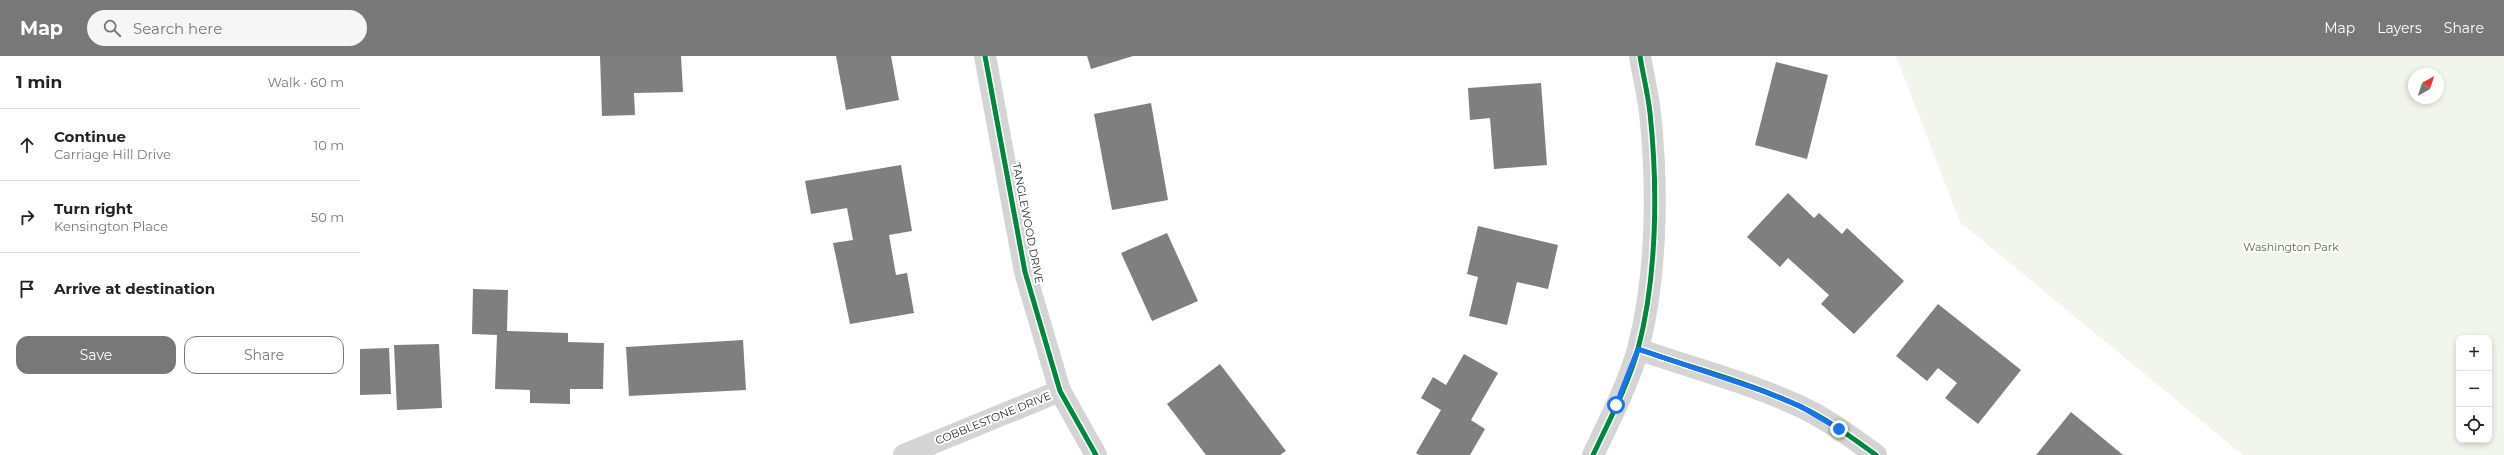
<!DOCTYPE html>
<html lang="en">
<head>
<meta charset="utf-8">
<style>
	body { margin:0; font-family:Montserrat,sans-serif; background:#f6f6f6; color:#222 }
	.controls { position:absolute; right:12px; bottom:12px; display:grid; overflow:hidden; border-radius:8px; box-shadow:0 2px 6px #0003 }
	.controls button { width:36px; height:36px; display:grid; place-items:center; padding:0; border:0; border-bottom:1px solid #e0e0e0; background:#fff; color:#222; font:20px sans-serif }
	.compass { position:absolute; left:2048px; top:12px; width:36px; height:36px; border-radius:50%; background:#fff; box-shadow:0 2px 6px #0003; rotate:40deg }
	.stop { position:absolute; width:12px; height:12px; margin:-9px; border:3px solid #1a73e8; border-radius:50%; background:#fff }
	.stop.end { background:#1a73e8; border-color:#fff; box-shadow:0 1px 4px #0008 }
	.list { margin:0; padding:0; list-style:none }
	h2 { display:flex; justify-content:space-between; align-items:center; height:52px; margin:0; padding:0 16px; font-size:17px }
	h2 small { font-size:13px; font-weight:400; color:#767676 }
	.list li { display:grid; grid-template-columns:26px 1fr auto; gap:12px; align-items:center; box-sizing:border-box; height:72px; padding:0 16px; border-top:1px solid #e0e0e0 }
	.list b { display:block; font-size:15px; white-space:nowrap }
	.list p { margin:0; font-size:13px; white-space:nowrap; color:#767676 }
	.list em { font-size:13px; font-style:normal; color:#767676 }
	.actions { display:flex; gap:8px; padding:12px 16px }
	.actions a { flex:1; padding:9px 0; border:1px solid #787878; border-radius:12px; text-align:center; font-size:14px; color:#787878 }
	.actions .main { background:#787878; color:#fff }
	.icon { flex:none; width:22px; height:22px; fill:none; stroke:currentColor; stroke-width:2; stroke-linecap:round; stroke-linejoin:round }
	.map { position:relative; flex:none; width:2144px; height:399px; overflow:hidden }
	header { display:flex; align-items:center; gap:24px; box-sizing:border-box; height:56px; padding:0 20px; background:#787878; color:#fff }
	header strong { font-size:19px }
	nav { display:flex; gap:22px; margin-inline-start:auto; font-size:14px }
	.search { width:280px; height:36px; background:#f6f6f6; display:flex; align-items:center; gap:10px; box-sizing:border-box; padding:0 14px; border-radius:22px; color:#767676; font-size:15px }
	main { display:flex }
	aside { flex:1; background:#fff }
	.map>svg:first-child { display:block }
	.green { fill:#f1f5ec; fill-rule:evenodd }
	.building { fill:#7f7f7f }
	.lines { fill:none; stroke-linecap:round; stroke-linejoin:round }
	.minor { stroke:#d4d4d4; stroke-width:22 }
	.cycleway-casing { stroke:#fff; stroke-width:8 }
	.cycleway { stroke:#00873e; stroke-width:5 }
	.route { stroke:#1a73e8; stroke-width:5 }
	.labels { text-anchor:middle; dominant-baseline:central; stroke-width:4; stroke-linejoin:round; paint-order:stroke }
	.street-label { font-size:11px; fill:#2f2f2f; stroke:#fff }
	.park-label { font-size:11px; fill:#546a3d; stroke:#fff }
</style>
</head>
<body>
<header>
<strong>Map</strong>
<div class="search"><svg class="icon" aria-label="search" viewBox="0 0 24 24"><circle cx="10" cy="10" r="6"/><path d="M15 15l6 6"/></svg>Search here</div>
<nav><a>Map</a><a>Layers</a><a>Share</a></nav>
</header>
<main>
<aside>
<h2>1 min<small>Walk · 60 m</small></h2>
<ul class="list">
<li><svg class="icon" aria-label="ahead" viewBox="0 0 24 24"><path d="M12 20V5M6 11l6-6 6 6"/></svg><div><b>Continue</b><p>Carriage Hill Drive</p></div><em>10 m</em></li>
<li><svg class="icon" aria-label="right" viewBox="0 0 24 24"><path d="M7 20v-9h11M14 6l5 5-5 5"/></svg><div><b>Turn right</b><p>Kensington Place</p></div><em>50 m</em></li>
<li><svg class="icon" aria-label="arrive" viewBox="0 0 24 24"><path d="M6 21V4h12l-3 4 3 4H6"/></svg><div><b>Arrive at destination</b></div></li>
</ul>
<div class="actions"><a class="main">Save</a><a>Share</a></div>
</aside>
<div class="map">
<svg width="2144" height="399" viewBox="0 0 2144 399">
	<rect width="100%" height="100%" fill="#fff"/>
	<path class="green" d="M1536 0H2144V399H1883L1600 166ZM2054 18H2078V42H2054ZM2099 282H2129V384H2099Z"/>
	<g class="building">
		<path d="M240 0H321L323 36 274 37 275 59 242 60Z"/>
		<path d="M476 0H531L539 44 486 54Z"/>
		<path d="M727 0H773L731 13Z"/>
		<path d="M1416 6 1468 19 1447 103 1395 89Z"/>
		<path d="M1181 27 1187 109 1134 113 1130 62 1110 64 1108 32Z"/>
		<path d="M791 47 808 144 752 154 734 58Z"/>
		<path d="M541 109 552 175 529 179 536 219 547 217 554 257 490 268 473 187 493 184 487 152 451 158 445 125Z"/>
		<path d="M1428 137 1454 162 1459 157 1482 178 1487 172 1544 225 1494 278 1461 248 1469 239 1428 202 1420 211 1387 181Z"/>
		<path d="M1118 170 1198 189 1188 233 1157 226 1147 269 1109 260 1118 221 1107 218Z"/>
		<path d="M807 177 838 245 792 265 761 197Z"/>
		<path d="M113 233 148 234 147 275 208 277V286L244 287 243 333H210V348L170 347V334L135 333 137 279 112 278Z"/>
		<path d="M1578 248 1661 314 1618 368 1585 342 1597 327 1578 312 1567 325 1536 300Z"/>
		<path d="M383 284 386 334 269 340 266 291Z"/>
		<path d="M79 288 82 352 37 354 34 289Z"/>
		<path d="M29 292 31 338 0 339V293Z"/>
		<path d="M1104 298 1138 317 1111 364 1125 373 1110 399H1059L1056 397 1081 354 1061 342 1073 321 1086 329Z"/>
		<path d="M860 308 926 395 920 399H846L807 348Z"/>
		<path d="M1711 356 1763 399H1676Z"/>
	</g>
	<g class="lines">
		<g class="minor">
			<path d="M625 0 665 216 700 335 736 399"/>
			<path d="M1278 293C1331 312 1388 326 1439 350 1466 362 1491 381 1516 399"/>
			<path d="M544 399 700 335"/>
			<path d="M1233 399C1249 365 1268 329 1278 293 1297 221 1298 131 1290 57 1288 38 1283 19 1280 0"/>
		</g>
		<g class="cycleway-casing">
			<g id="cycleway">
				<path d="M625 0 665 216 700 335 736 399"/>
				<path d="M1278 293C1331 312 1388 326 1439 350 1466 362 1491 381 1516 399"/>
				<path d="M1233 399C1249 365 1268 329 1278 293 1297 221 1298 131 1290 57 1288 38 1283 19 1280 0"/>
			</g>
		</g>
		<use href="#cycleway" class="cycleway"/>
	</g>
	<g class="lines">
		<path class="route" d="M1256 349 1278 293 1403 335 1440 350 1479 373"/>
	</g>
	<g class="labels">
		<g class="street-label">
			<text transform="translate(668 167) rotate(79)">TANGLEWOOD DRIVE</text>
			<text transform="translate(633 362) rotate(-22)">COBBLESTONE DRIVE</text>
		</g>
		<g class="park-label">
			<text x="1931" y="191">Washington Park</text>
		</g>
	</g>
</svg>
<div class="controls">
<button>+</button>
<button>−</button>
<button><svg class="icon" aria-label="locate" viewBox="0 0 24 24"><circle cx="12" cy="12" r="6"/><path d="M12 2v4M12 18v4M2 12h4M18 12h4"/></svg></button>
</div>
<svg class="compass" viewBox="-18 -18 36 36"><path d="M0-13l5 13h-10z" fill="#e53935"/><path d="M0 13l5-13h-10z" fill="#767676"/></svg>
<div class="stop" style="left:1256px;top:349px"></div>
<div class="stop end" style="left:1479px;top:373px"></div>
</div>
</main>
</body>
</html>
